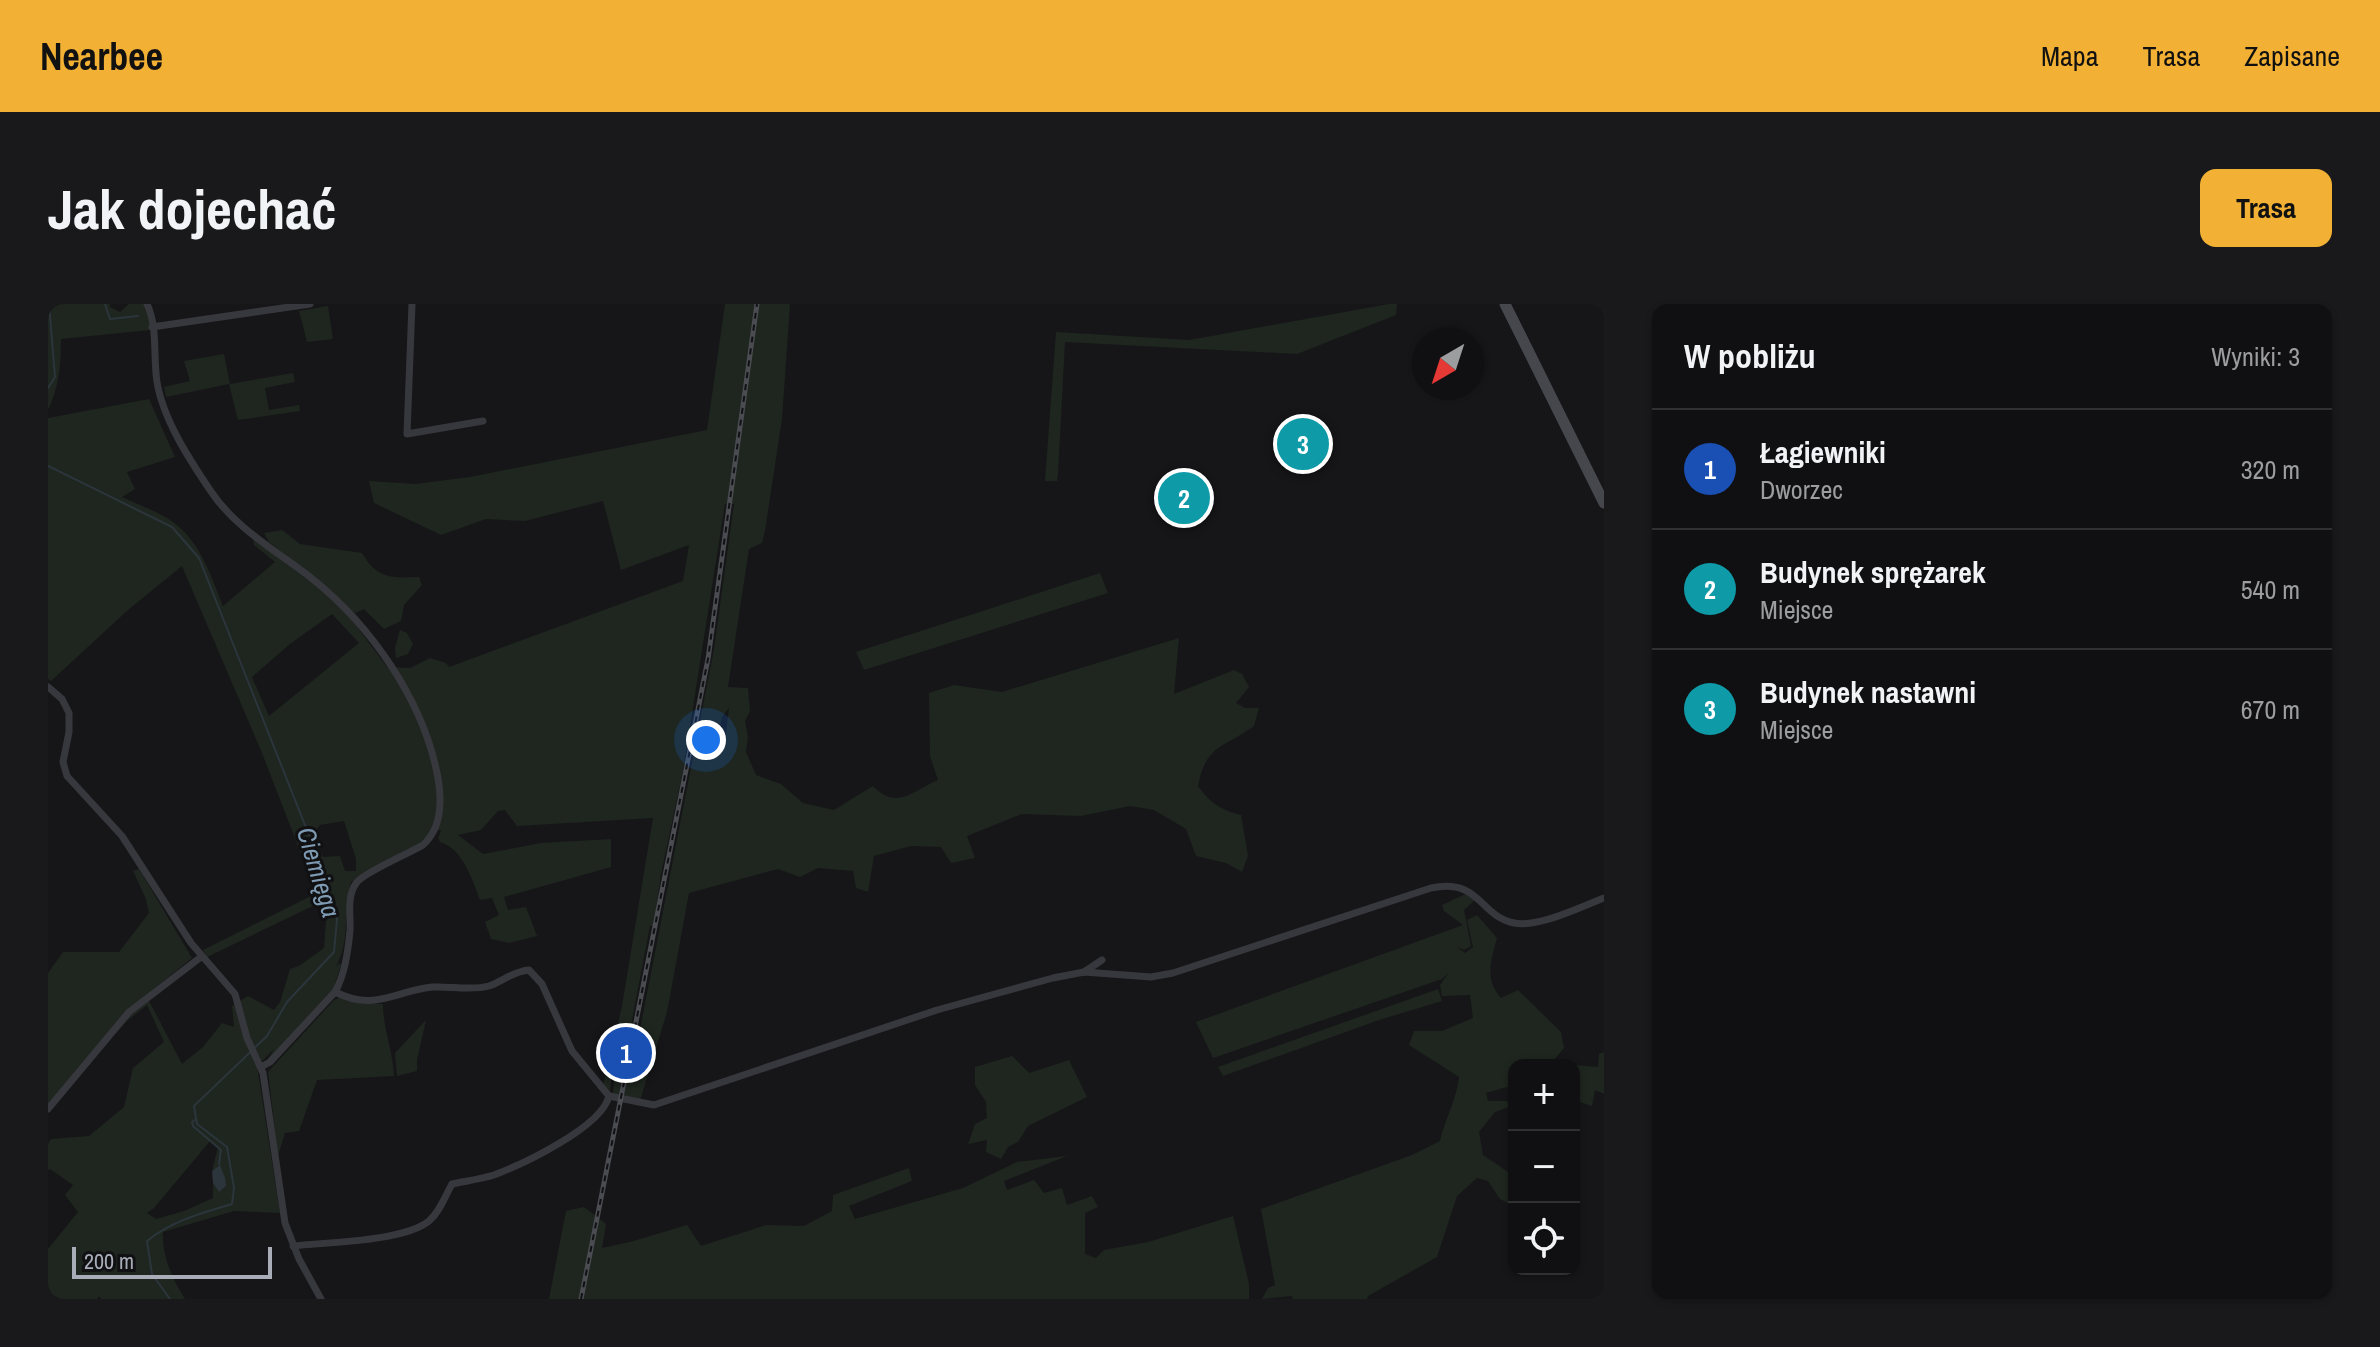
<!DOCTYPE html>
<html lang="pl">
<head>
<meta charset="utf-8">
<style>
	body { margin:0; font-family:"Archivo Narrow",sans-serif; background:#19191b; color:#f1f3f6 }
	.controls { position:absolute; right:24px; bottom:24px; display:grid; overflow:hidden; border-radius:16px; box-shadow:0 2px 6px #0004 }
	.controls button { width:72px; height:72px; display:grid; place-items:center; padding:0; border:0; border-bottom:2px solid #303032; background:#101012; color:#f1f3f6; font:40px sans-serif }
	.compass { position:absolute; left:1364px; top:24px; width:72px; height:72px; border-radius:50%; background:#101012; box-shadow:0 2px 6px #0004; rotate:219deg }
	.scale { position:absolute; left:24px; bottom:20px; width:200px; box-sizing:border-box; padding-left:8px; border:4px solid #a8adb8; border-top:0; font-size:22px; line-height:28px; white-space:nowrap; color:#a8adb8; -webkit-text-stroke:6px #111113; paint-order:stroke }
	.you { position:absolute; left:658px; top:436px; width:28px; height:28px; margin:-20px; border:6px solid #fff; border-radius:50%; background:#1a73e8; box-shadow:0 0 0 12px #1a73e833 }
	.badge { display:grid; place-items:center; width:52px; height:52px; border-radius:50%; background:#f2b134; color:#fff; font-size:26px; font-weight:700 }
	.pin { position:absolute; translate:-50% -50%; border:4px solid #fff; box-shadow:0 2px 8px #0006 }
	.list { margin:0; padding:0; list-style:none }
	h2 { display:flex; justify-content:space-between; align-items:center; height:104px; margin:0; padding:0 32px; font-size:34px }
	h2 small { font-size:26px; font-weight:400; color:#9c9d9f }
	.list li { display:grid; grid-template-columns:52px 1fr auto; gap:24px; align-items:center; box-sizing:border-box; height:120px; padding:0 32px; border-top:2px solid #303032 }
	.list b { display:block; font-size:30px; white-space:nowrap }
	.list p { margin:0; font-size:26px; white-space:nowrap; color:#9c9d9f }
	.list em { font-size:26px; font-style:normal; color:#9c9d9f }
	.icon { flex:none; width:44px; height:44px; fill:none; stroke:currentColor; stroke-width:2; stroke-linecap:round; stroke-linejoin:round }
	.map { position:relative; flex:none; width:1556px; height:995px; overflow:hidden; border-radius:16px }
	header { display:flex; align-items:center; gap:48px; box-sizing:border-box; height:112px; padding:0 40px; background:#f2b134; color:#111 }
	header strong { font-size:38px }
	nav { display:flex; gap:44px; margin-inline-start:auto; font-size:28px }
	.intro { display:flex; align-items:center; justify-content:space-between; box-sizing:border-box; height:192px; padding:0 48px }
	h1 { margin:0; font-size:56px }
	.button { padding:20px 36px; border-radius:16px; background:#f2b134; color:#111; font-size:28px; font-weight:700 }
	main { display:flex; gap:48px; padding:0 48px }
	aside { flex:1; background:#101012; border-radius:16px; box-shadow:0 2px 6px #0004 }
	.map>svg:first-child { display:block }
	.green { fill:#1e261f; fill-rule:evenodd }
	.water { fill:#2c353c }
	.lines { fill:none; stroke-linecap:round; stroke-linejoin:round }
	.stream { stroke:#2c353c; stroke-width:2 }
	.street { stroke:#37383d; stroke-width:7 }
	.secondary { stroke:#45474d; stroke-width:11 }
	.rail-casing { stroke:#4a4c52; stroke-width:5 }
	.rail { stroke:#111113; stroke-width:2; stroke-dasharray:6; stroke-linecap:butt }
	.labels { text-anchor:middle; dominant-baseline:central; stroke-width:6; stroke-linejoin:round; paint-order:stroke }
	.water-label { font-size:26px; font-style:italic; fill:#7f9bb3; stroke:#111113 }
</style>
</head>
<body>
<header>
<strong>Nearbee</strong>
<nav><a>Mapa</a><a>Trasa</a><a>Zapisane</a></nav>
</header>
<div class="intro"><h1>Jak dojechać</h1><a class="button">Trasa</a></div>
<main>
<div class="map">
<svg width="1556" height="995" viewBox="0 0 1556 995">
	<rect width="100%" height="100%" fill="#161618"/>
	<g class="green">
		<path d="M0 0H62V3L72 8 81 0H96L101 11 102 26 13 35C13 60 11 83 0 106Z"/>
		<path d="M677 0H742L734 115 717 227 714 239 701 245 680 383 700 384 702 407 697 417 700 433 698 448 708 471 733 480 755 499 786 506 825 482C849 507 864 487 890 476L882 452 881 389 906 381 954 388 1131 334 1126 390 1186 366 1194 370 1201 383 1188 399 1197 404H1211L1206 422C1176 444 1158 440 1150 482 1162 499 1173 506 1193 511L1200 552 1194 568 1178 559 1148 552 1138 525 1106 506 1082 502 1033 512 974 510 919 532 927 554 903 559 893 543 863 542 826 552 820 588 808 584 805 567 770 564 752 573 730 565 641 589 619 708 592 797 561 792 555 782 574 702 605 514 469 522 457 506 450 507 433 526 410 531 435 550 493 539 563 535V563L456 593 460 606 478 603 489 632 461 639 443 635 437 618 451 611 444 594 432 596C424 575 415 545 392 538L390 534 393 527 386 524C373 549 328 565 303 578 295 604 303 637 288 662L291 659 293 661 284 689 219 757 226 745 209 762 232 909 186 907 115 928C114 951 124 975 137 995H53L51 992 49 995H7L8 993 3 990 0 993V945L30 908 17 891 25 881 2 865 0 866V840L3 835 41 832 76 803 85 764 116 738 99 701 79 717 0 802V669L15 648H71L101 609 98 595 85 567 91 565 144 654 98 691 134 760 155 743 174 719 186 723 184 702 200 692 226 706 232 698 242 665 251 662 276 644 279 602 257 560 214 449 134 262 80 306 3 377 0 375V114L101 95 127 153 79 168 87 185 74 193C89 200 105 206 119 214 151 233 162 270 175 302L227 258 206 241 205 235 270 282 301 312 339 363 362 364 382 354 398 359 401 363 635 277 641 241 573 266 555 197 477 217 438 215 393 231 326 199 321 177 367 180 422 173 659 126ZM677 200H686L666 345 589 741 582 773 567 770 565 789 562 788 564 767 570 768 577 731 581 732 602 622H606L613 570 635 467ZM284 310 311 339 221 412 204 373 242 340ZM681 404 677 437 671 452 661 457 660 442 668 439 674 413ZM296 517 308 555V567H297L292 552 275 553 265 530 272 521ZM163 836 170 843 165 863V894L136 907 108 915 99 909 106 904Z"/>
		<path d="M1341 0H1349L1348 11 1249 50 1017 38 1010 171 1009 177H997L1008 28 1141 36Z"/>
		<path d="M280 2 285 35 259 38 251 7Z"/>
		<path d="M176 50 182 80 245 69 247 78 217 84 221 106 251 101 252 107 190 116 181 80 118 93 116 83 142 77 136 57Z"/>
		<path d="M234 226 252 240 314 249C329 275 344 274 371 273L374 281 356 301 353 317 336 325 316 305 305 310 285 288 221 238 216 229Z"/>
		<path d="M1052 269 1060 289 816 366 808 348Z"/>
		<path d="M352 326 359 329 365 340 360 350 348 354 347 344Z"/>
		<path d="M1420 589 1428 595 1416 606 1423 642 1416 646 1409 643 1417 649 1425 643 1419 616 1429 611 1449 634C1443 656 1436 675 1453 694L1470 686 1513 728 1516 744 1506 756 1509 761H1466V781L1438 789 1440 797H1458L1466 801 1447 808 1431 828 1435 851 1466 872V902L1452 895 1440 877 1429 874 1409 892 1389 953 1320 992 1319 995H1245L1244 992 1214 995 1220 984 1227 981 1213 905 1364 851 1392 837C1397 815 1409 794 1411 773L1361 741 1366 727H1394L1425 714 1422 691 1394 692 1392 681 1401 668 1394 675 1165 754 1148 718 1415 621 1396 607 1394 601Z"/>
		<path d="M267 590 271 599 159 653 155 646Z"/>
		<path d="M1390 685 1394 697 1331 716 1175 772 1170 763Z"/>
		<path d="M291 694 316 700H335C335 725 345 747 346 772L269 776 251 827 237 829 230 852 220 768 286 696Z"/>
		<path d="M378 716 369 756V767L349 772 347 749Z"/>
		<path d="M1556 748V790L1547 786 1544 802 1526 796 1524 761 1550 763 1551 750Z"/>
		<path d="M964 752 981 769 1021 756 1039 793 980 822 970 838 960 843 953 855 938 848 939 836 920 840 927 820 939 814 938 798 927 781V763Z"/>
		<path d="M1019 852 956 877 959 886 986 876 996 889 1014 884 1019 901 1044 892 1050 903 1037 909V950L1048 954 1056 946 1100 938 1185 912 1201 980V995H501L518 907 536 903 558 920 554 944 582 938 639 921 653 942 718 921 756 922 784 907 785 891 861 864 864 877 801 902 807 915 915 884 969 858Z"/>
	</g>
	<path class="water" d="M172 861 177 874 178 882 171 888 165 879 164 867Z"/>
	<g class="lines">
		<g class="stream">
			<path d="M57 0 62 15 90 12"/>
			<path d="M0 84 7 73 1 0"/>
			<path d="M0 162 124 223 151 254 276 569 289 615 286 648 239 698 219 732 146 802 149 820 179 843 186 884 184 900C154 909 123 917 99 937L104 970 122 995"/>
			<path d="M147 816 144 818 145 822 173 846 171 860"/>
		</g>
		<g class="street">
			<path d="M99 0C110 23 105 53 109 78 115 115 141 155 162 186 186 223 227 246 262 273 323 321 376 397 390 474 394 497 394 524 375 541 360 550 319 567 309 578 298 592 303 611 302 627 300 647 297 670 287 688L222 758 213 763"/>
			<path d="M364 0 359 130 435 117"/>
			<path d="M104 23 262 0"/>
			<path d="M0 383 14 395 21 409V428L15 458 19 472 74 532 143 639 187 690 199 734 215 769 237 919 251 955 273 995"/>
			<path d="M1036 668 1054 656"/>
			<path d="M287 688C327 708 346 687 384 683 403 682 423 687 441 682 455 677 466 667 481 666L494 680 524 747 561 792 606 801 889 706 1005 674 1036 668 1103 673 1125 669 1383 584C1433 574 1431 612 1466 619 1490 624 1532 603 1556 594"/>
			<path d="M0 805 81 708 153 653"/>
			<path d="M245 942C278 938 355 938 381 917 392 908 397 892 404 880 418 877 433 875 446 871 475 860 554 823 561 792"/>
		</g>
		<path class="secondary" d="M1457 0 1556 199"/>
		<g class="rail-casing">
			<path id="rail" d="M533 995 660 355 709 0"/>
		</g>
		<use href="#rail" class="rail"/>
	</g>
	<g class="labels">
		<g class="water-label">
			<text transform="translate(271 568) rotate(73)">Ciemięga</text>
		</g>
	</g>
</svg>
<div class="controls">
<button>+</button>
<button>−</button>
<button><svg class="icon" aria-label="locate" viewBox="0 0 24 24"><circle cx="12" cy="12" r="6"/><path d="M12 2v4M12 18v4M2 12h4M18 12h4"/></svg></button>
</div>
<svg class="compass" viewBox="-18 -18 36 36"><path d="M0-13l5 13h-10z" fill="#e53935"/><path d="M0 13l5-13h-10z" fill="#9c9d9f"/></svg>
<div class="scale">200 m</div>
<div class="you"></div>
<div class="pin badge" style="left:578px;top:749px;background:#1a4fb4">1</div>
<div class="pin badge" style="left:1136px;top:194px;background:#0f9aa8">2</div>
<div class="pin badge" style="left:1255px;top:140px;background:#0f9aa8">3</div>
</div>
<aside>
<h2>W pobliżu<small>Wyniki: 3</small></h2>
<ul class="list">
<li><span class="badge" style="background:#1a4fb4">1</span><div><b>Łagiewniki</b><p>Dworzec</p></div><em>320 m</em></li>
<li><span class="badge" style="background:#0f9aa8">2</span><div><b>Budynek sprężarek</b><p>Miejsce</p></div><em>540 m</em></li>
<li><span class="badge" style="background:#0f9aa8">3</span><div><b>Budynek nastawni</b><p>Miejsce</p></div><em>670 m</em></li>
</ul>
</aside>
</main>
</body>
</html>
